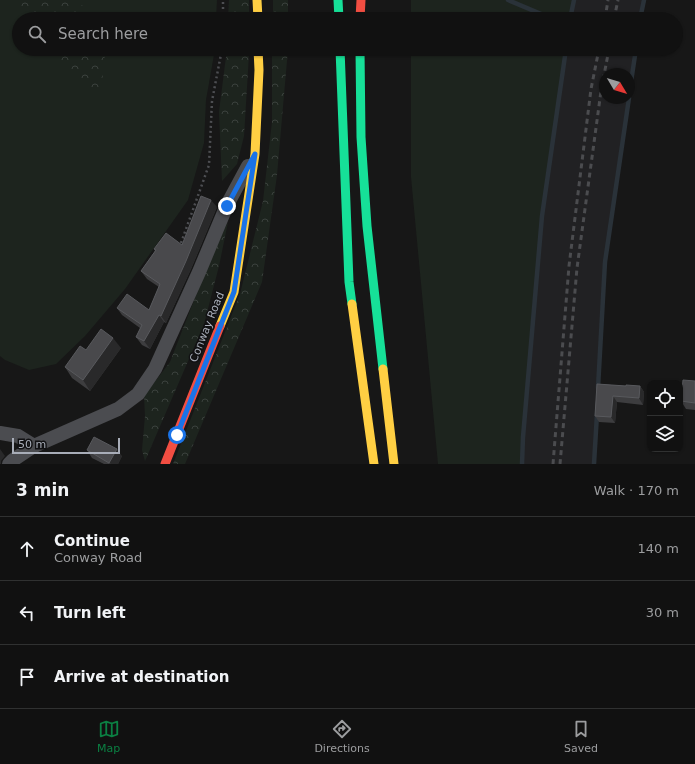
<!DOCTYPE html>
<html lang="en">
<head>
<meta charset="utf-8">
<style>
	body { margin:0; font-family:"DejaVu Sans",sans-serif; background:#1a1a1a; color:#f1f3f6 }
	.controls { position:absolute; right:12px; bottom:12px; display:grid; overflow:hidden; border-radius:8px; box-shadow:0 1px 3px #0004 }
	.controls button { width:36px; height:36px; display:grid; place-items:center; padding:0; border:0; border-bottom:1px solid #303131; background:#111; color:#f1f3f6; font:20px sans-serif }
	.compass { position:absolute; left:599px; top:68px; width:36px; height:36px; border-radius:50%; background:#111; box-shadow:0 1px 3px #0004; rotate:128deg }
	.scale { position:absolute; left:12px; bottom:10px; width:108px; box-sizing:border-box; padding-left:4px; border:2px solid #a8adb8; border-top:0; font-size:11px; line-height:14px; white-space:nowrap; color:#a8adb8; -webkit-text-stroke:3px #111113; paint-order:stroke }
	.stop { position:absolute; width:12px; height:12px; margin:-9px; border:3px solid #1a73e8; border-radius:50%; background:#fff }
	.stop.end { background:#1a73e8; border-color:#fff; box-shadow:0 1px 4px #0008 }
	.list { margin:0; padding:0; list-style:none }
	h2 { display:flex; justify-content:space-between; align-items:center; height:52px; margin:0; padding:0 16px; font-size:17px }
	h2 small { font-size:13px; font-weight:400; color:#9c9d9f }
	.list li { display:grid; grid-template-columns:26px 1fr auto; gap:12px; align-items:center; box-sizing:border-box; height:64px; padding:0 16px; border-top:1px solid #303131 }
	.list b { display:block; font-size:15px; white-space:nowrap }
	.list p { margin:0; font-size:13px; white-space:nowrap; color:#9c9d9f }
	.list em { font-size:13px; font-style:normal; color:#9c9d9f }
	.icon { flex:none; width:22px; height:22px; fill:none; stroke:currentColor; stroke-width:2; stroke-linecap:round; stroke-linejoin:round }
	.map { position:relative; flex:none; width:695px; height:464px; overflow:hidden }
	.search { position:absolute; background:#111; box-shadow:0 1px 3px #0004; left:12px; right:12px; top:12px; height:44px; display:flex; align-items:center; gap:10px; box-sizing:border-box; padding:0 14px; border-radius:22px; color:#9c9d9f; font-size:15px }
	.sheet { height:244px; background:#111 }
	nav { display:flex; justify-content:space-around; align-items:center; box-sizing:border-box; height:56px; border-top:1px solid #303131; background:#111; font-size:11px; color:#9c9d9f }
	nav a { display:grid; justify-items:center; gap:2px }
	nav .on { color:#0b8043 }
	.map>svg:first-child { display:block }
	.built { fill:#212123 }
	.green { fill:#1d241e }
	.forest { fill:url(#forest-crowns) }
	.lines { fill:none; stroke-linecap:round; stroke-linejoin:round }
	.stream { stroke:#2a3239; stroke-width:4.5 }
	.path { stroke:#4d4e52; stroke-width:2.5; stroke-dasharray:2 3; stroke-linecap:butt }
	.street { stroke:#4b4c50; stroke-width:14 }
	.fast { stroke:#16e098; stroke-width:9 }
	.slow { stroke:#ffcf43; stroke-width:9 }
	.jam { stroke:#f24e42; stroke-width:9 }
	.rail { stroke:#4b4c4f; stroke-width:3; stroke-dasharray:5 4; stroke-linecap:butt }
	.wall { fill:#3d3d3f }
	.shaded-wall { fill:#29292a }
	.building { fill:#49494c; stroke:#58595d }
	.route { stroke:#1a73e8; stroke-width:5 }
	.labels { text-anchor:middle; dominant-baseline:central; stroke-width:3; stroke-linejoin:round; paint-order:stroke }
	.street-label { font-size:11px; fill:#a8adb8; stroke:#111113 }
</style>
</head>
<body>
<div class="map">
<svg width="695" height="464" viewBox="0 0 695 464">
	<defs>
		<pattern id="forest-crowns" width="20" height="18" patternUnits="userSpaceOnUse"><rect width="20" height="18" fill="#1d241e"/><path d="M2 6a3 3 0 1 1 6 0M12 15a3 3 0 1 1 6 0" fill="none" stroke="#3b413d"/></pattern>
	</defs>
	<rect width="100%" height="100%" fill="#171717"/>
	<g class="built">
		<path d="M574 0H644L640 19H570Z"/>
		<path d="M566 49H636L629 95V74H605V98H629L605 262 594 464H522L523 437 542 216Z"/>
	</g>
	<g class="green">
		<path d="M0 0H217L216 19H19V49H215L206 100 204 143 188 200 125 289 85 336 56 364 29 370 5 360 0 356Z"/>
		<path d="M411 0H574L570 19H411Z"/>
		<path d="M411 49H566L542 216 523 437 522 464H438L411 177Z"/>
	</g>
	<g class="forest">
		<path d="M13 0H80L88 19H27Z"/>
		<path d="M229 0H249V19H228Z"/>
		<rect x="273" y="0" width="15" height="19"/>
		<path d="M49 49H101L105 58 101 90 89 88 60 64Z"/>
		<path d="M227 49H249V54L244 136 237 164 222 181 219 112Z"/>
		<path d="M272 49H288L277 175 262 282 185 464H173L240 294 263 201 272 122Z"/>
		<path d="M228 222 219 266 204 324 145 461 142 450 145 416 144 396 170 362 212 254Z"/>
	</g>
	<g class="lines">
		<g class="stream">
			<path d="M508 0 553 19"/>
			<path d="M570 19 574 0"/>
			<path d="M640 19 644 0"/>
			<path d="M629 95 636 49"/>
			<path d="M598 388 605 262 629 98"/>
			<path d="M522 464 523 437 542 216 566 49"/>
			<path d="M594 464 597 414"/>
		</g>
		<g class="path">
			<path d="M223 19V0"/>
			<path d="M181 243 209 165 212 101 222 49"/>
		</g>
		<g class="street">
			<path d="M0 433 18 436 34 446"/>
			<path d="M9 464 13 460 34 446 118 409 138 394 155 369 199 272 227 205 248 166"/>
		</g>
		<g class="fast">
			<path d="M338 0 339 19"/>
			<path d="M340 49 349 282 352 304"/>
			<path d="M360 49 361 137 367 226 383 369"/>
		</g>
		<g class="slow">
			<path d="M257 0 258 19"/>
			<path d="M352 304 374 464"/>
			<path d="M220 326 234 292 255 154 259 70 258 49"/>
			<path d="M383 369 394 464"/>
		</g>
		<g class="jam">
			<path d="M360 19 361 0"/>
			<path d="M165 464 220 326"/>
		</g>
		<g class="rail">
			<path d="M605 19 608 0"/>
			<path d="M614 19 618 0"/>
			<path d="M553 464 569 266 591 89 599 49"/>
			<path d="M560 464 577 268 601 91 609 49"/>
		</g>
	</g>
	<g class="wall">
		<path d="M217 207 191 269 166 323 164 322 150 349 142 345 136 337 140 328 122 315 117 308 149 310 159 287 147 279 141 271 155 251 154 249 182 245Z"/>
		<path d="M121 348 90 391 72 378 65 367 86 350Z"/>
		<path d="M695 381V410L686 409 681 401Z"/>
		<path d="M597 384 626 386H640L644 392 643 405 617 402 615 423 599 422 595 416Z"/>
		<path d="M87 450 122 456 118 464H104L92 458Z"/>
	</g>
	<g class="shaded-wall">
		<path d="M211 200 217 207 191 269 166 323 161 316Z"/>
		<path d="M159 315 164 322 150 349 144 341Z"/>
		<path d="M113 338 121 348 90 391 83 380Z"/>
		<path d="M640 386 644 392 643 405 639 398Z"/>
		<path d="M613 396 617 402 615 423 611 417Z"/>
		<path d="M0 449 5 456 1 461V464H0Z"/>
		<path d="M117 449 122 456 118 464H111L109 463Z"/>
	</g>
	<g class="building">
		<path d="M201 196 211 200 186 261 161 316 159 315 144 341 136 337 142 325 117 308 127 294 149 310 160 284 141 271 156 250 154 249 166 233 182 245Z"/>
		<path d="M101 329 113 338 83 380 65 367 80 346 86 350Z"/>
		<path d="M683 380 695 381V403L681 401Z"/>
		<path d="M597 384 626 386V385L640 386 639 398 613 396 611 417 595 416Z"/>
		<path d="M94 437 117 449 109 463 87 450Z"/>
	</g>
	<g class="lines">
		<path class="route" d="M177 435 234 292 255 154 227 206"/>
	</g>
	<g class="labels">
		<g class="street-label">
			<text transform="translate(207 327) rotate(-68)">Conway Road</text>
		</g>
	</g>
</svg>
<div class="controls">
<button><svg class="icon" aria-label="locate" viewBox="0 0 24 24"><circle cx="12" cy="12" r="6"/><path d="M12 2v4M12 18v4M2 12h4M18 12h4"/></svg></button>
<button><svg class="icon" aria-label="layers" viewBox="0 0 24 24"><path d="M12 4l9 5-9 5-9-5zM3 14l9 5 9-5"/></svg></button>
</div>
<svg class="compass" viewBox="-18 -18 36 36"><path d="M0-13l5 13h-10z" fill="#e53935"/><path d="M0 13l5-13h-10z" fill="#9c9d9f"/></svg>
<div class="scale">50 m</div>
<div class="stop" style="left:177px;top:435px"></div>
<div class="stop end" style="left:227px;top:206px"></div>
<div class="search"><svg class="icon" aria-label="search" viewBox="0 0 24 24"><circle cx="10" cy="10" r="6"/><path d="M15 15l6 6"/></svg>Search here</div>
</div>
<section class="sheet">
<h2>3 min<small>Walk · 170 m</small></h2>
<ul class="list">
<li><svg class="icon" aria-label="ahead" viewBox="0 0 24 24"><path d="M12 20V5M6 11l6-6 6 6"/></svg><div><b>Continue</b><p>Conway Road</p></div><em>140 m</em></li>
<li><svg class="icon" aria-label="left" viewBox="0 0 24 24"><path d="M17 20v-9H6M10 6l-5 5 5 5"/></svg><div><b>Turn left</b></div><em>30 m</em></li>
<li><svg class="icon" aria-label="arrive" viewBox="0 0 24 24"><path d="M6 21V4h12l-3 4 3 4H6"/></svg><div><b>Arrive at destination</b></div></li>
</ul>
</section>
<nav>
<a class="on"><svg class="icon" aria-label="map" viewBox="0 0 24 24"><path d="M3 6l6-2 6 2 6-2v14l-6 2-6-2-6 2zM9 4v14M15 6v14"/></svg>Map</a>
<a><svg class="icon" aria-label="directions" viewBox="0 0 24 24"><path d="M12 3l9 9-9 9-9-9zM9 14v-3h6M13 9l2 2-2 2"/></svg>Directions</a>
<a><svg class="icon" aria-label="saved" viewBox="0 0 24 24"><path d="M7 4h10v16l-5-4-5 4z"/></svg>Saved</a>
</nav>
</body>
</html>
